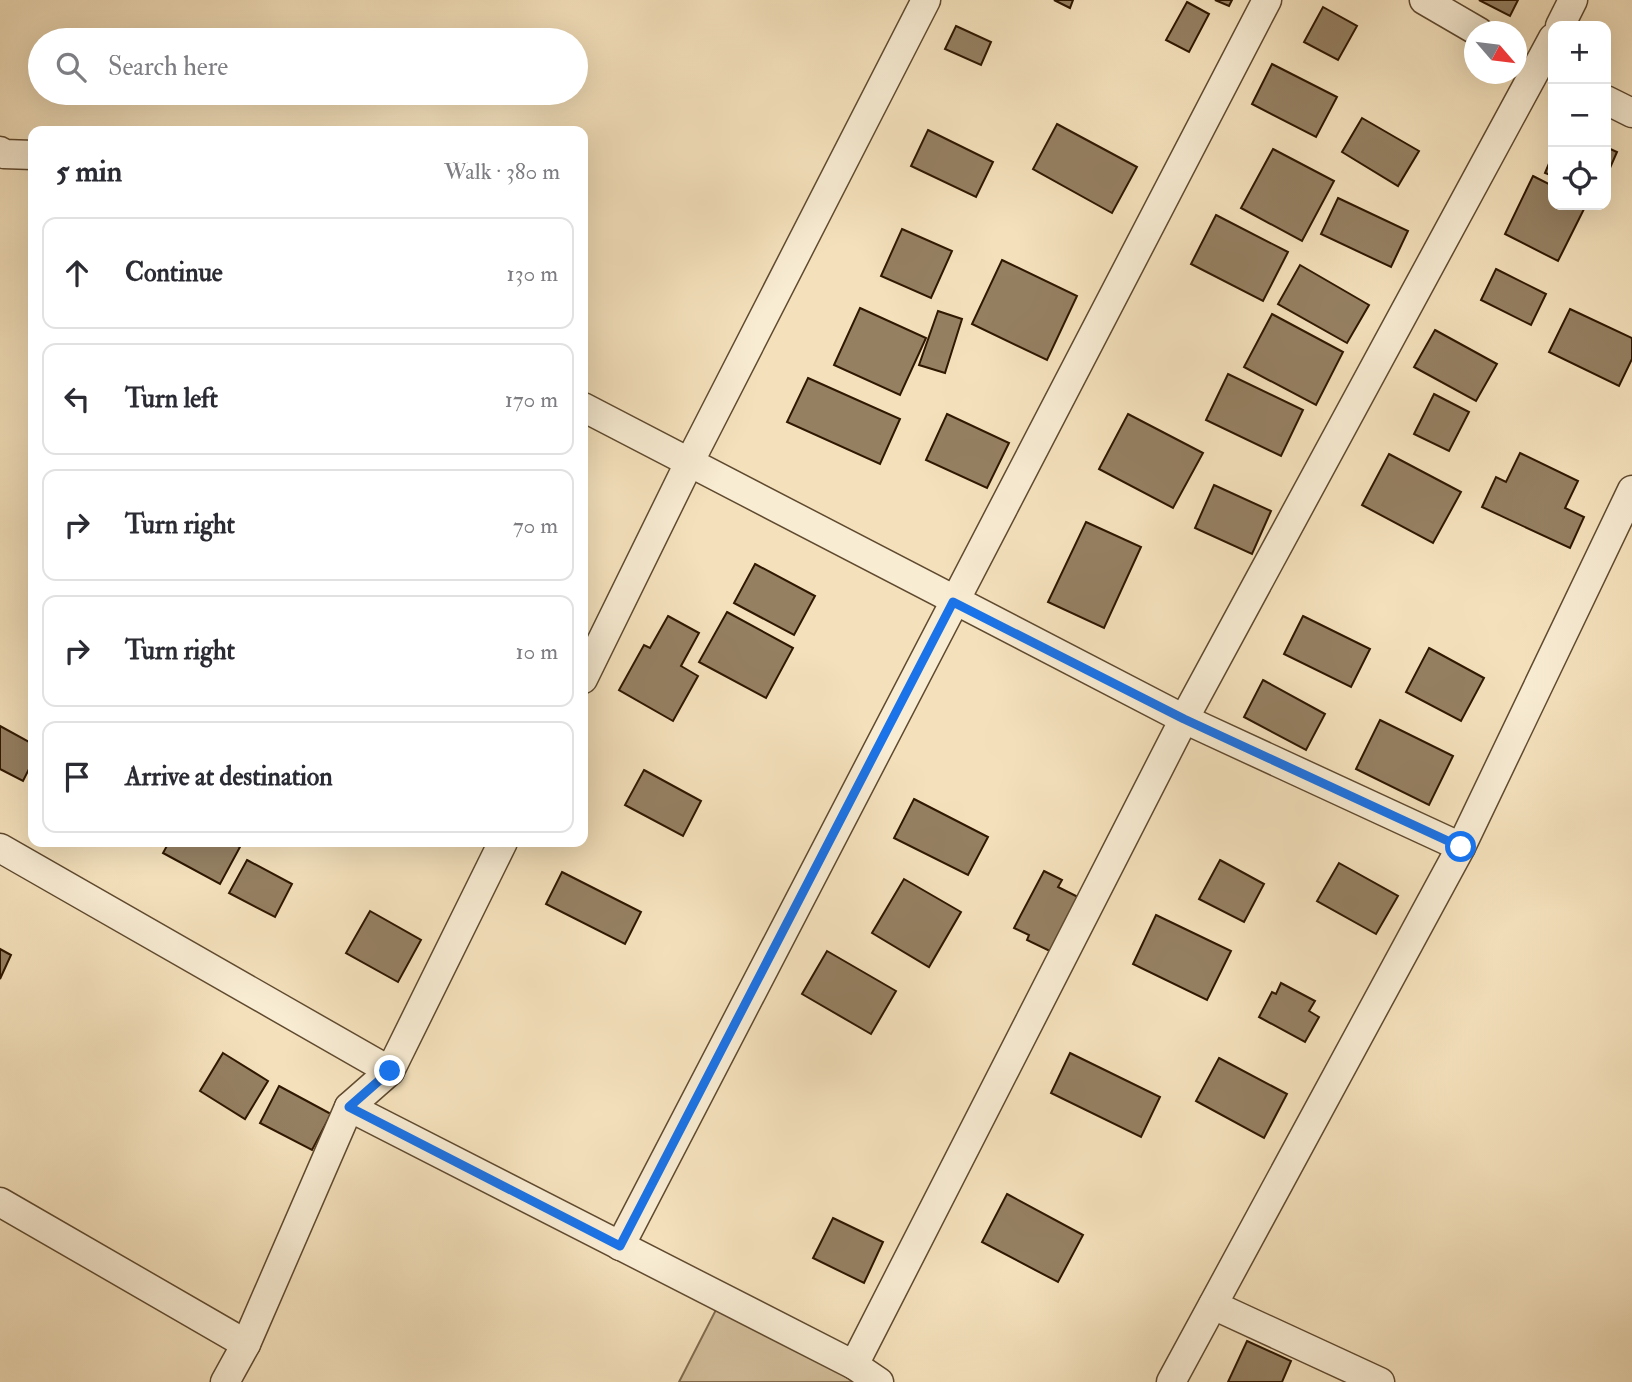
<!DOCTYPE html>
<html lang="en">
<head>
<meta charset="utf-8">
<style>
	body { margin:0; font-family:"IM FELL Double Pica",serif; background:#f2f2f3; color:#2b2b33 }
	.controls { position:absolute; right:21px; top:21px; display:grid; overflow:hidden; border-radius:14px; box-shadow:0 7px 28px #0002 }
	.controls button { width:63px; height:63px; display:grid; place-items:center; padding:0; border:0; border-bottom:2px solid #e1e1e2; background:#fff; color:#2b2b33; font:35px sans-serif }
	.compass { position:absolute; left:1464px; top:21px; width:63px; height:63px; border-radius:50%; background:#fff; box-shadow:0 7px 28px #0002; rotate:118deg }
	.stop { position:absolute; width:21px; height:21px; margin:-16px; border:5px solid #1a73e8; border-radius:50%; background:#fff }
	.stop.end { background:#1a73e8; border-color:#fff; box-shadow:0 2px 7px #0008 }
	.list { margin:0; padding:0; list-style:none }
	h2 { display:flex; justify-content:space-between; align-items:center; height:91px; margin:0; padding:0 28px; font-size:30px }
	h2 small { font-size:23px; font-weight:400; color:#7c7c81 }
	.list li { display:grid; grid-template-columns:46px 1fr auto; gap:21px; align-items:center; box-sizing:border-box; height:112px; margin:0 14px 14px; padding:0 14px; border:2px solid #e1e1e2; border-radius:14px }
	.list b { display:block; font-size:26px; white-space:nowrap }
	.list em { font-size:23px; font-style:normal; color:#7c7c81 }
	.icon { flex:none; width:38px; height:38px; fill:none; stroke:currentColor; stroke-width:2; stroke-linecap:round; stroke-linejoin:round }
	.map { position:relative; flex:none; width:1632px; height:1382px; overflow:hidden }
	.search { position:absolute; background:#fff; box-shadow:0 7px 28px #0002; left:28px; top:28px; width:560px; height:77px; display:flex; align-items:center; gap:18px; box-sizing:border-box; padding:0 24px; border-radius:38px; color:#7c7c81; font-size:26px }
	.panel { position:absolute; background:#fff; box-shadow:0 7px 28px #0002; left:28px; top:126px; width:560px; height:721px; border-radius:14px }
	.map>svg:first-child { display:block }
	.green { fill:#d3bf9c; stroke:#816b4e; stroke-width:2 }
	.building { fill:#958062; stroke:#2f1700; stroke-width:2 }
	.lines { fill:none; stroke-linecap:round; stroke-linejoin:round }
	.street-casing { stroke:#604a2f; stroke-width:31 }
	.street { stroke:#f8ecd3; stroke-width:28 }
	.route { stroke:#1a73e8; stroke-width:9 }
</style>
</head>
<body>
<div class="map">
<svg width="1632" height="1382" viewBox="0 0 1632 1382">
	<rect width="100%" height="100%" fill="#f4e1bc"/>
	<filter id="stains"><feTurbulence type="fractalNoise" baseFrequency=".00286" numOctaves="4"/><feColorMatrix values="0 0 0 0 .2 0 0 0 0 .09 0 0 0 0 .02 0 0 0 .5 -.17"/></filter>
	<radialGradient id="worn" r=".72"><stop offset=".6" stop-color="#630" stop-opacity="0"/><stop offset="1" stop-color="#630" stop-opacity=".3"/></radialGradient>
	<path class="green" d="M722 1298 879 1382H679Z"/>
	<g class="building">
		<path d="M1054 0H1073L1070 8Z"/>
		<path d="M1215 0H1232L1229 6Z"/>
		<path d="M1479 0H1518L1510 16Z"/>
		<path d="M1187 2 1209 14 1189 52 1166 40Z"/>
		<path d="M1323 7 1357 26 1338 60 1304 42Z"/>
		<path d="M956 26 991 42 981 65 945 49Z"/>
		<path d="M1272 64 1337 97 1316 137 1252 104Z"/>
		<path d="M1362 118 1419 151 1398 186 1342 152Z"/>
		<path d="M1057 124 1137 167 1112 213 1033 169Z"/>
		<path d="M928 130 993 162 976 197 911 166Z"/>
		<path d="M1606 147 1617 152 1606 177Z"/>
		<path d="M1273 149 1334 181 1302 241 1241 208Z"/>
		<path d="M1553 154V176L1545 173Z"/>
		<path d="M1533 176 1553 186V205H1586L1558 261 1505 234Z"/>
		<path d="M1338 198 1408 231 1391 267 1321 234Z"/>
		<path d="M1216 215 1288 252 1263 301 1191 264Z"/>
		<path d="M902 229 952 251 931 298 881 276Z"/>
		<path d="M1002 260 1077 296 1047 360 972 324Z"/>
		<path d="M1300 265 1369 305 1347 343 1278 304Z"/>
		<path d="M1496 269 1546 294 1531 325 1481 300Z"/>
		<path d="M860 308 926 338 900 395 834 365Z"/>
		<path d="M1570 309 1632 338V359L1619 386 1549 352Z"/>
		<path d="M938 311 962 319 945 373 919 365Z"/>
		<path d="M1272 314 1343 352 1316 405 1244 367Z"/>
		<path d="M1435 330 1497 364 1476 401 1414 367Z"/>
		<path d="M1228 374 1303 410 1281 456 1206 420Z"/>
		<path d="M808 378 900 419 880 464 787 422Z"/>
		<path d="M1434 394 1469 412 1449 451 1414 434Z"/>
		<path d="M947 414 1009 443 987 488 926 460Z"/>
		<path d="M1128 414 1203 453 1173 508 1099 469Z"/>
		<path d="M1520 453 1578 481 1565 508 1584 517 1570 548 1482 507 1496 477 1506 482Z"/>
		<path d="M1389 454 1461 492 1433 543 1362 505Z"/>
		<path d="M1214 485 1271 511 1252 554 1195 528Z"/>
		<path d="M1086 522 1141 547 1104 628 1048 602Z"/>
		<path d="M755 564 815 596 794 635 734 603Z"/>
		<path d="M727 612 793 648 766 698 699 662Z"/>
		<path d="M668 616 699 633 681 666 698 676 673 721 619 690 644 645 650 648Z"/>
		<path d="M1303 616 1370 649 1351 687 1284 654Z"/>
		<path d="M1429 648 1484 678 1461 721 1406 692Z"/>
		<path d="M1263 680 1325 714 1306 750 1244 717Z"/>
		<path d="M1380 720 1453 756 1429 805 1356 769Z"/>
		<path d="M0 726 33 744V761L23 781 0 769Z"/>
		<path d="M644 770 701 801 683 836 625 805Z"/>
		<path d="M914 799 988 837 968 875 894 838Z"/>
		<path d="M169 842H229L240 847 220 884 163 853Z"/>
		<path d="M247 860 292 884 275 917 229 893Z"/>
		<path d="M1220 860 1264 884 1244 922 1199 899Z"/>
		<path d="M1339 863 1398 896 1376 934 1317 901Z"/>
		<path d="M1044 871 1062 880 1058 887 1084 900 1056 954 1027 940 1029 935 1014 928Z"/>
		<path d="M562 872 641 912 625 944 546 904Z"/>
		<path d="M904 879 961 912 929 967 872 933Z"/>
		<path d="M370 911 421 940 398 982 346 953Z"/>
		<path d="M1156 915 1231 951 1207 1000 1133 964Z"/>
		<path d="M0 949 11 955 0 979Z"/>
		<path d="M827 951 896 991 871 1034 802 994Z"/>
		<path d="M1281 983 1315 1001 1309 1011 1319 1017 1305 1042 1259 1017 1272 992 1276 994Z"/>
		<path d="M223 1053 268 1081 245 1119 200 1091Z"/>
		<path d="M1070 1053 1160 1097 1141 1137 1051 1093Z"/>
		<path d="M1219 1058 1287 1094 1264 1138 1196 1101Z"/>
		<path d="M279 1086 331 1114 312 1150 260 1123Z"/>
		<path d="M1007 1194 1083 1235 1058 1282 982 1242Z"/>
		<path d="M833 1218 883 1242 864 1283 813 1258Z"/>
		<path d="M1247 1341 1291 1361 1282 1382H1228Z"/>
	</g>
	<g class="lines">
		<g class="street-casing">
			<g id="street">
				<path d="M1424 0 1479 32"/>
				<path d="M1560 26 1573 0"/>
				<path d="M1606 100 1632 113"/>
				<path d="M0 151 4 154 33 155"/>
				<path d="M583 407 1184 719 1461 847"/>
				<path d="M583 679 690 461 926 0"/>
				<path d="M0 848 390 1071"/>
				<path d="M349 1107 854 1365 879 1382"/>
				<path d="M0 1202 246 1344"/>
				<path d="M620 1246 1267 0"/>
				<path d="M1213 1305 1380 1382"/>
				<path d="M854 1365 1184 719 1553 38"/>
				<path d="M225 1382 246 1344 349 1107 390 1071 503 842"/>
				<path d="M1171 1382 1461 847 1632 490"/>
			</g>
		</g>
		<use href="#street" class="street"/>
	</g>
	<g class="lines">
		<path class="route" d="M390 1071 349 1107 620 1246 953 602 1184 719 1461 847"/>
	</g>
	<rect width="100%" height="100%" filter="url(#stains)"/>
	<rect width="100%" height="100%" fill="url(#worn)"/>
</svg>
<div class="controls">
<button>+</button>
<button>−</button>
<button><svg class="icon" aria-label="locate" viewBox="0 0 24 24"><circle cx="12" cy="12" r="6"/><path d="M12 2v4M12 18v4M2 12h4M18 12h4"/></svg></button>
</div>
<svg class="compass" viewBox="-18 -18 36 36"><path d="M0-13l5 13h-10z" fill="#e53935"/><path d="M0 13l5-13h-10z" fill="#7c7c81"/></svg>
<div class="stop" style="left:1461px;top:847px"></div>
<div class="stop end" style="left:390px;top:1071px"></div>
<div class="search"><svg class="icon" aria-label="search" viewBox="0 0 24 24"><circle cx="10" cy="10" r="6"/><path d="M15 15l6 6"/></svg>Search here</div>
<section class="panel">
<h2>5 min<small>Walk · 380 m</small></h2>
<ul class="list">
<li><svg class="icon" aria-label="ahead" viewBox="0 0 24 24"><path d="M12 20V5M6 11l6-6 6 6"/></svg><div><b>Continue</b></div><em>130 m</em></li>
<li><svg class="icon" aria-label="left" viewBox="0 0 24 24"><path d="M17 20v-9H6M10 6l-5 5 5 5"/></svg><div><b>Turn left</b></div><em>170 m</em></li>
<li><svg class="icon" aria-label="right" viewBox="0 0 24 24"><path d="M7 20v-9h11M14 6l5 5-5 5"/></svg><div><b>Turn right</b></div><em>70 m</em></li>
<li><svg class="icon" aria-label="right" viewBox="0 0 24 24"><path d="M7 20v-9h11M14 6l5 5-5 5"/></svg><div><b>Turn right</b></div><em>10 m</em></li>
<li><svg class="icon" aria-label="arrive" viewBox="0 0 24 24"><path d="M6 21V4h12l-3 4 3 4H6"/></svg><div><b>Arrive at destination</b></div></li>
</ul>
</section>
</div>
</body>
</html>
